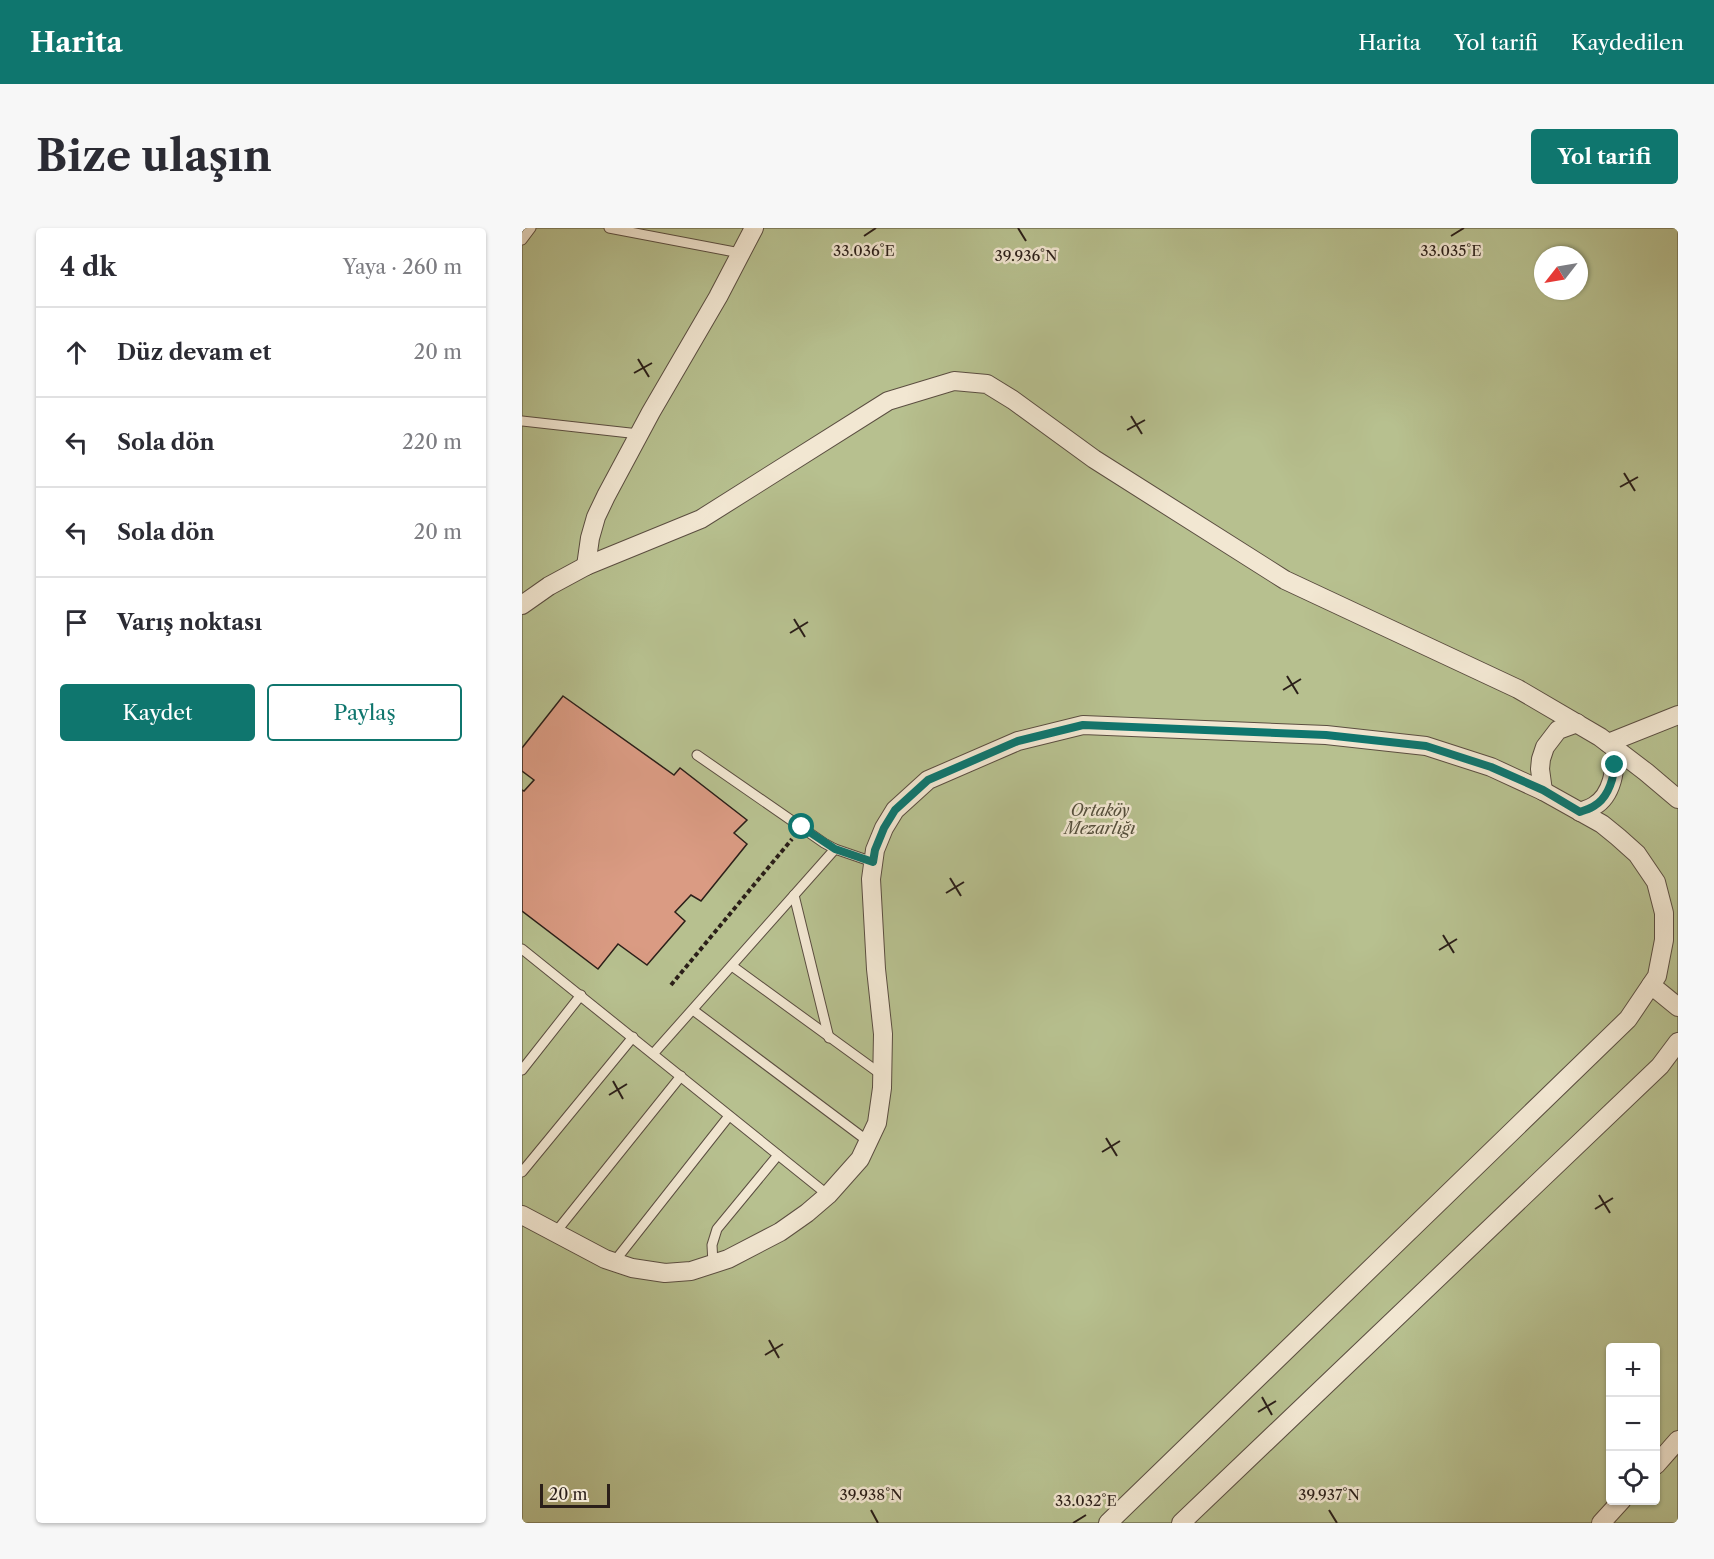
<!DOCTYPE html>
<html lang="tr">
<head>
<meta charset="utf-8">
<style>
	body { margin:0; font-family:"Libre Caslon Text",serif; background:#f7f7f7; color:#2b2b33 }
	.controls { position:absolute; right:18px; bottom:18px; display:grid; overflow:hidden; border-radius:6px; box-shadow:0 2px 4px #0004 }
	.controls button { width:54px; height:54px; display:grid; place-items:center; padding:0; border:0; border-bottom:2px solid #e1e1e2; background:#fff; color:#2b2b33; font:30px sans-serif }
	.compass { position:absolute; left:1012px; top:18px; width:54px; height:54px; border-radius:50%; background:#fff; box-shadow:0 2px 4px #0004; rotate:239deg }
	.scale { position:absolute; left:18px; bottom:15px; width:70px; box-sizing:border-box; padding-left:6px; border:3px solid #2b1f19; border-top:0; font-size:16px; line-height:21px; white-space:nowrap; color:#2b1f19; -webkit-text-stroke:4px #f2e7d2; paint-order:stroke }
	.stop { position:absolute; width:18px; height:18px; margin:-14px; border:4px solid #0f766e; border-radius:50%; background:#fff }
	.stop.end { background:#0f766e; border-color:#fff; box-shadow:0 2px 6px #0008 }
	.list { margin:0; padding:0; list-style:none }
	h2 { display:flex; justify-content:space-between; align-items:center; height:78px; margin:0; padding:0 24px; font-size:26px }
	h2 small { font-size:20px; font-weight:400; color:#7c7c81 }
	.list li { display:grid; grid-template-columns:39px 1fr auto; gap:18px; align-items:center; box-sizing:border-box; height:90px; padding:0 24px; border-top:2px solid #e1e1e2 }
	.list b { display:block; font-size:22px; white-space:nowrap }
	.list em { font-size:20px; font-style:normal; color:#7c7c81 }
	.actions { display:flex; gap:12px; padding:18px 24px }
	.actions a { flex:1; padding:14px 0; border:2px solid #0f766e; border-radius:6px; text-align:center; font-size:21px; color:#0f766e }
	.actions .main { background:#0f766e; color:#fff }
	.icon { flex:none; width:33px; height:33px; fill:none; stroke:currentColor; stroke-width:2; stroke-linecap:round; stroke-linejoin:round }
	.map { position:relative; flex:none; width:1156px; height:1295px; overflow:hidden; border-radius:6px }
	header { display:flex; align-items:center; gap:36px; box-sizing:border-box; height:84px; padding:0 30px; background:#0f766e; color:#fff }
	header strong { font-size:28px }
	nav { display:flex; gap:33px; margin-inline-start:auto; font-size:21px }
	.intro { display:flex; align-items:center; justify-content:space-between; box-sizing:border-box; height:144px; padding:0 36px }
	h1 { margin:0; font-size:42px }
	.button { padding:15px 27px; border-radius:6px; background:#0f766e; color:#fff; font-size:21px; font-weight:700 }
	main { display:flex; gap:36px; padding:0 36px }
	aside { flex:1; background:#fff; border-radius:6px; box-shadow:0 2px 4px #0004 }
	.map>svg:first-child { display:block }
	.green { fill:#b7c08f; stroke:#717054; stroke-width:1.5; fill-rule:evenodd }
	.building { fill:#da9b83; stroke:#2b1f19; stroke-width:1.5 }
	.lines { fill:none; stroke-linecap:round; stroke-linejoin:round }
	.lane-casing { stroke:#5b4e41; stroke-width:11 }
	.street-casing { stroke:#5b4e41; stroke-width:20 }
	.path { stroke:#2b1f19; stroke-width:4; stroke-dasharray:4.5 3; stroke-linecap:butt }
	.lane { stroke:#f2e7d2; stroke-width:9 }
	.street { stroke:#f2e7d2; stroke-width:18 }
	.route { stroke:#0f766e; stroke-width:8 }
	.ticks { fill:none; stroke:#2b1f19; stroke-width:2 }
	.labels { text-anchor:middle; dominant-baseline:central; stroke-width:5; stroke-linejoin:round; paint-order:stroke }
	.park-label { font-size:16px; font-style:italic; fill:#554f3c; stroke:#f2e7d2 }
	.ticks-label { font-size:15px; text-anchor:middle; fill:#2b1f19; stroke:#f2e7d2; stroke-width:5; stroke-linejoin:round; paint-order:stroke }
</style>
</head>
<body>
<header>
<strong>Harita</strong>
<nav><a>Harita</a><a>Yol tarifi</a><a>Kaydedilen</a></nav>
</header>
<div class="intro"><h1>Bize ulaşın</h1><a class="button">Yol tarifi</a></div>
<main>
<aside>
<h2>4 dk<small>Yaya · 260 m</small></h2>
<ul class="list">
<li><svg class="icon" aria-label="ahead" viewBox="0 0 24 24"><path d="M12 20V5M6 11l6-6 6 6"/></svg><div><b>Düz devam et</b></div><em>20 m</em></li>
<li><svg class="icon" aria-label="left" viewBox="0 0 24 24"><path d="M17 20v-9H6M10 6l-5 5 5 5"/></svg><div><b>Sola dön</b></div><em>220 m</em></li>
<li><svg class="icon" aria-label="left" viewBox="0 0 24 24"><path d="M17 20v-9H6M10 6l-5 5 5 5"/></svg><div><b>Sola dön</b></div><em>20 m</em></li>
<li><svg class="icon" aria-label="arrive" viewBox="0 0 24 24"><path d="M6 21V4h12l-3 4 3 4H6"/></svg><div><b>Varış noktası</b></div></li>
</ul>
<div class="actions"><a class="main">Kaydet</a><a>Paylaş</a></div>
</aside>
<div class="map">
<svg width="1156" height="1295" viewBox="0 0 1156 1295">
	<rect width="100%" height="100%" fill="#ebdab9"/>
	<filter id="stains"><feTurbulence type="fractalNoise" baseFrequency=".00333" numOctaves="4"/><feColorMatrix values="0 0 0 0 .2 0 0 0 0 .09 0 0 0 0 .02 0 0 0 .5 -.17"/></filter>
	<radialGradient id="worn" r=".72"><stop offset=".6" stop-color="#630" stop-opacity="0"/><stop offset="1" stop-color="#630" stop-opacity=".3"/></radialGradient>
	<path class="green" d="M0 0H1156V1295H0ZM1021 27H1057V63H1021ZM1088 1120H1134V1272H1088Z"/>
	<path class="building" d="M41 468 152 547 158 540 225 592 212 605 225 616 179 673 169 667 153 684 163 693 125 737 96 716 76 741 0 683V562L2 563 12 552 0 543V520Z"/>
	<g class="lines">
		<g class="lane-casing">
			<g id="lane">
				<path d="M87 0 218 25"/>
				<path d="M0 12 9 0"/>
				<path d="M0 193 117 206"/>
				<path d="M175 527 302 615 313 621 351 634"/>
				<path d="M272 667 307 810"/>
				<path d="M0 721 306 967"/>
				<path d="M210 738 360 847"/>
				<path d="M171 782 347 914"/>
				<path d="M131 826 313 621"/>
				<path d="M0 842 59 767"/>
				<path d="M0 944 111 809"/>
				<path d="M33 1005 159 848"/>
				<path d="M92 1034 207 888"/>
				<path d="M191 1036 190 1017 195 1001 256 927"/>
			</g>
		</g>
		<g class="street-casing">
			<g id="street">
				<path d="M64 338 68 310 74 289 84 268 129 184 196 69 232 0"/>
				<path d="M0 377 27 358 64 338 179 291 366 173 432 153 465 156 491 172 572 231 763 352 996 461 1078 509 1124 544 1156 571"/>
				<path d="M1086 515 1156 487"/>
				<path d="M1021 563 1018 541 1019 531 1023 519 1036 502 1055 495"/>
				<path d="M1058 584C1062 582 1067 581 1072 578 1091 567 1093 541 1094 521"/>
				<path d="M1129 757 1156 779"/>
				<path d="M0 987 83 1031 110 1040 143 1045 169 1043 206 1031 258 1004 285 985 306 967 338 931 355 895 360 860 361 806 354 741 349 651 353 622 362 600 373 582 406 552 496 513 561 497 804 507 904 518 969 539 1021 563 1080 596 1096 609 1115 626 1134 654 1142 685V712L1135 748 1106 791 586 1295"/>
				<path d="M1134 1237 1156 1212"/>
				<path d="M659 1295 1138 838 1156 814"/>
				<path d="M1079 1295 1100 1272"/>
			</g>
		</g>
		<path class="path" d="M149 757 270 611"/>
		<use href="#lane" class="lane"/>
		<use href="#street" class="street"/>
	</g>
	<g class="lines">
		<path class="route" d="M280 599 313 621 351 634 353 622 362 600 373 582 406 552 496 513 561 497 804 507 904 518 969 539 1021 562 1058 584C1062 582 1068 581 1072 578 1086 570 1091 552 1093 537"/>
	</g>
	<path class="ticks" d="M496 0 504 13M342 8 354 0M929 8 942 0M116 131 127 149M112 145 130 135M609 188 620 206M605 202 623 192M1102 245 1113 263M1098 259 1116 249M272 391 283 409M268 405 286 394M765 448 776 466M761 462 779 451M428 650 439 668M424 665 442 654M921 707 932 725M917 722 935 711M91 853 101 871M87 867 105 856M584 910 595 928M580 924 598 913M1077 967 1088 985M1073 981 1091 970M247 1112 257 1130M243 1127 261 1116M740 1169 750 1187M736 1184 754 1173M349 1282 356 1295M807 1282 815 1295M551 1295 564 1287"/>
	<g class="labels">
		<g class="park-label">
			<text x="578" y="582">Ortaköy<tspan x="578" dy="18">Mezarlığı</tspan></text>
		</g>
	</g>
	<g class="ticks-label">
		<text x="342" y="28">33.036°E</text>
		<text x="929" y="28">33.035°E</text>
		<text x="504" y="33">39.936°N</text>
		<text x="349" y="1272">39.938°N</text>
		<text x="807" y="1272">39.937°N</text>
		<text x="564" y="1278">33.032°E</text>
	</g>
	<rect width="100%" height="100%" filter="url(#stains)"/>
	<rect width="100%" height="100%" fill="url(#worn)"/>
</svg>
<div class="controls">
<button>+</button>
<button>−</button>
<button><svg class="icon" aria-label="locate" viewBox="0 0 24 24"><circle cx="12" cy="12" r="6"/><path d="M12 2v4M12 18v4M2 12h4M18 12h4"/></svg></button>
</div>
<svg class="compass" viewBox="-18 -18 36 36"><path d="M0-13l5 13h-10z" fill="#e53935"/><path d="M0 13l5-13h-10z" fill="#7c7c81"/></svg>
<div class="scale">20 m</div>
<div class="stop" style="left:280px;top:599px"></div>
<div class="stop end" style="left:1093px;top:537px"></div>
</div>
</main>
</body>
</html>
